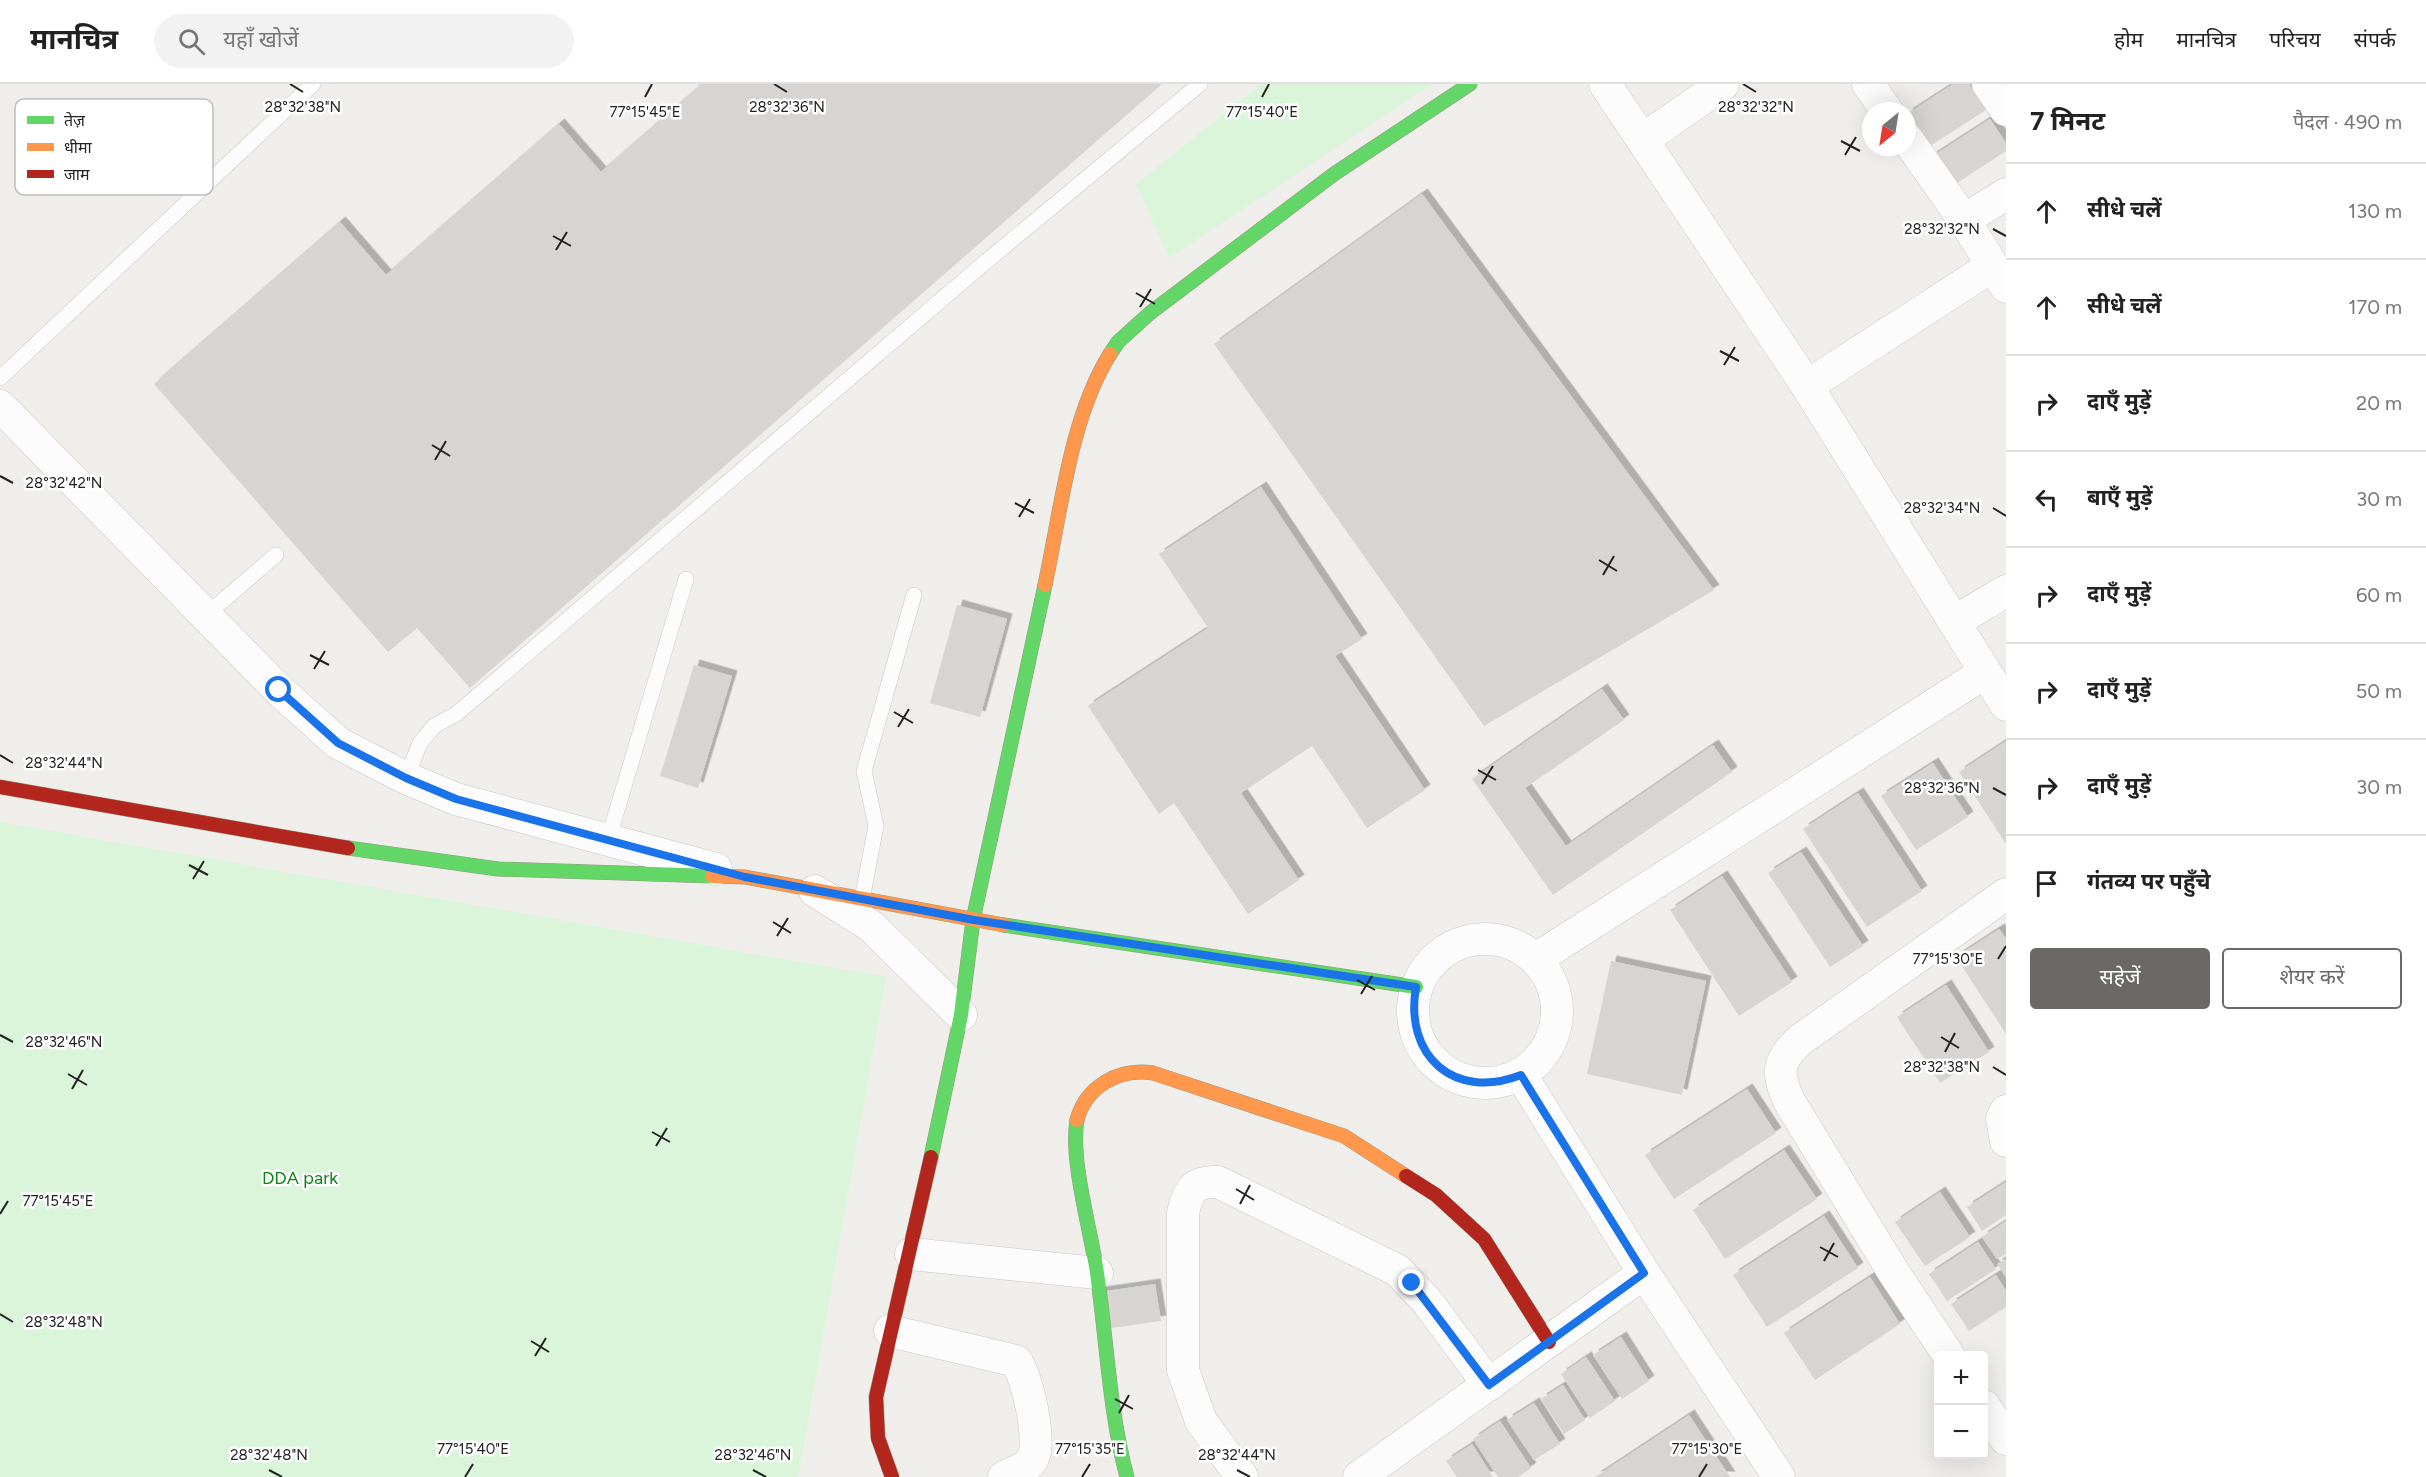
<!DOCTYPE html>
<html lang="hi">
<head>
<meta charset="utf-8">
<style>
	body { margin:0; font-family:Figtree,"Noto Sans Devanagari",sans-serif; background:#f2f2f2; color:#222 }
	.controls { position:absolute; right:18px; bottom:18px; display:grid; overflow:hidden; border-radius:6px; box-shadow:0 6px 24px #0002 }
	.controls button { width:54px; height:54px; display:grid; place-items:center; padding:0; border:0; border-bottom:2px solid #e0e0e0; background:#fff; color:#222; font:30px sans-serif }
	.compass { position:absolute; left:1862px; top:18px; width:54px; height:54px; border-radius:50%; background:#fff; box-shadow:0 6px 24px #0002; rotate:210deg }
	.stop { position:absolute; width:18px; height:18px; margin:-14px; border:4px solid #1a73e8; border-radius:50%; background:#fff }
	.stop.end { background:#1a73e8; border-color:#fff; box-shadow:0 2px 6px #0008 }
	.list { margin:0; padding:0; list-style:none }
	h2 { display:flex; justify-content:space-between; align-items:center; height:78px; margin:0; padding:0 24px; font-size:26px }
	h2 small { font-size:20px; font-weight:400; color:#767676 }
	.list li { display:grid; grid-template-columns:39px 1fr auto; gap:18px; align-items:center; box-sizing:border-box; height:96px; padding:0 24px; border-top:2px solid #e0e0e0 }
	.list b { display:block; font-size:22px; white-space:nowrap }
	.list em { font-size:20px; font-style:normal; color:#767676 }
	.actions { display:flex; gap:12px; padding:18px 24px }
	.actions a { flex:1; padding:14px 0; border:2px solid #6a6968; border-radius:6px; text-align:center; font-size:21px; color:#6a6968 }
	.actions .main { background:#6a6968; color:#fff }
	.icon { flex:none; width:33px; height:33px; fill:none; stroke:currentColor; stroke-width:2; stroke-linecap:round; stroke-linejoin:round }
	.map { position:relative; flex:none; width:2006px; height:1393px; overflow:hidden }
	header { display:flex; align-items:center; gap:36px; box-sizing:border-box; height:84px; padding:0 30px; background:#fff; border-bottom:2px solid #e0e0e0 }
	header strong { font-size:28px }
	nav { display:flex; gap:33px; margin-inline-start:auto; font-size:21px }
	.search { width:420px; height:54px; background:#f2f2f2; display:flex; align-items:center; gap:15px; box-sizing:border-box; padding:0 21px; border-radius:33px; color:#767676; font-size:22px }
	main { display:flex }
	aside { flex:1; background:#fff }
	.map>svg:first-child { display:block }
	.park { fill:#daf5da }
	.building { fill:#d7d4d2; filter:url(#shadow) }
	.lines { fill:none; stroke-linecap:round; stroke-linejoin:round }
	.lane-casing { stroke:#c9c8c7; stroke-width:16 }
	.street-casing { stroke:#c9c8c7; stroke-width:33 }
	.fast-casing { stroke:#999a82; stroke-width:15 }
	.slow-casing { stroke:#999a82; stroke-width:15 }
	.jam-casing { stroke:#999a82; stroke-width:15 }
	.lane { stroke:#fdfcfc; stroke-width:15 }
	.street { stroke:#fdfcfc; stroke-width:32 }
	.fast { stroke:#63d668; stroke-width:14 }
	.slow { stroke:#ff974d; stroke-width:14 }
	.jam { stroke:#b3261e; stroke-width:14 }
	.route { stroke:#1a73e8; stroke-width:8 }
	.ticks { fill:none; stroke:#222; stroke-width:2 }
	.labels { text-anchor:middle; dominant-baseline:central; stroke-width:5; stroke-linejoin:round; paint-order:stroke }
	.park-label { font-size:18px; fill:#0c8416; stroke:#fff }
	.key { fill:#fff; stroke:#bdbdbd; stroke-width:1.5 }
	.key-label { font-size:16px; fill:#222 }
	.ticks-label { font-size:15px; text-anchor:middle; fill:#222; stroke:#fff; stroke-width:5; stroke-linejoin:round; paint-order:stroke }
</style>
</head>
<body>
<header>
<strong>मानचित्र</strong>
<div class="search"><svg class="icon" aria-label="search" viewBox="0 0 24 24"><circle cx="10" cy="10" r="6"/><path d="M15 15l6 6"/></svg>यहाँ खोजें</div>
<nav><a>होम</a><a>मानचित्र</a><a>परिचय</a><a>संपर्क</a></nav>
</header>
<main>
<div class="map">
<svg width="2006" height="1393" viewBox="0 0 2006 1393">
	<defs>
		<filter id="shadow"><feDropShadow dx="5.5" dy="-5.5" stdDeviation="0" flood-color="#0004"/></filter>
	</defs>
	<rect width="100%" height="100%" fill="#f0eeeb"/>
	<g class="park">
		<path d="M1261 0H1432L1169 174 1136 100Z"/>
		<path d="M0 738 886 893 798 1393H0Z"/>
	</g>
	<g class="building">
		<path d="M698 0H1162L470 604 417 544 388 568 154 300 340 138 386 191 559 40 601 88 700 2Z"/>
		<path d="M1953 0H1969L1986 26 1927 64 1907 30Z"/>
		<path d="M1990 35 2006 59V67L1951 103 1931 73Z"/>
		<path d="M1422 110 1714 506 1484 642 1214 260Z"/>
		<path d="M1261 403 1362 555 1335 572 1425 706 1367 744 1312 662 1241 709 1299 796 1248 830 1174 719 1159 730 1088 622 1208 544 1159 470Z"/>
		<path d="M957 521 1007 535 980 633 930 619Z"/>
		<path d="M694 581 732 592 698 704 660 692Z"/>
		<path d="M1602 605 1624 636 1525 704 1566 762 1713 661 1732 688 1553 811 1472 695Z"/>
		<path d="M2006 657V760L1959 688Z"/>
		<path d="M1933 679 1968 733 1916 766 1881 712Z"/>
		<path d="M1858 709 1922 807 1867 843 1803 745Z"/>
		<path d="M1801 768 1863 862 1830 883 1768 789Z"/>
		<path d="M1722 792 1792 898 1739 932 1670 826Z"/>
		<path d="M1999 845 2006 855V950L1956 873Z"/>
		<path d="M1611 877 1706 897 1682 1011 1587 990Z"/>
		<path d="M1946 901 1989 968 1940 999 1897 933Z"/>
		<path d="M1747 1005 1776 1049 1674 1115 1645 1071Z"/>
		<path d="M1784 1066 1817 1115 1725 1175 1693 1126Z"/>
		<path d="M2006 1098V1131L1982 1147 1967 1123Z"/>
		<path d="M1940 1108 1970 1153 1925 1182 1895 1138Z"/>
		<path d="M1824 1132 1858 1184 1767 1243 1733 1191Z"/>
		<path d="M2006 1137V1170L1997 1175 1982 1153Z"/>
		<path d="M1978 1158 1996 1185 1947 1217 1929 1190Z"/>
		<path d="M2006 1175V1193L1997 1180Z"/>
		<path d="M1996 1191 2006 1207V1223L1969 1247 1951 1220Z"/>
		<path d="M1870 1193 1900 1240 1815 1296 1784 1249Z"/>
		<path d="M1155 1200 1161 1237 1105 1245 1100 1208Z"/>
		<path d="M1621 1253 1649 1297 1622 1315 1593 1271Z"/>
		<path d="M1586 1273 1615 1317 1590 1334 1561 1290Z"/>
		<path d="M1563 1301 1585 1336 1564 1350 1541 1315Z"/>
		<path d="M1534 1319 1560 1360 1534 1376 1507 1336Z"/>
		<path d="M1689 1331 1730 1393H1595Z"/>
		<path d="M1500 1337 1531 1384 1518 1393H1498L1473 1355Z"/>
		<path d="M1472 1360 1493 1393H1457L1446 1377Z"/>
	</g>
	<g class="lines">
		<g class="lane-casing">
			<g id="lane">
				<path d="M0 294 313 0"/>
				<path d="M206 531 276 471"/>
				<path d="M406 694 420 659 434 642 456 630 487 604 982 181 1200 0"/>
				<path d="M608 756 686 495"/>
				<path d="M862 815 876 742 864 687 914 511"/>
			</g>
		</g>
		<g class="street-casing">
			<g id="street">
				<path d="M1605 0 1807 302 2006 621"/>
				<path d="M1868 0 1887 27"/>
				<path d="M1988 0 2006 26"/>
				<path d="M1644 55 1723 0"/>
				<path d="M1907 55 1964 136 2006 203"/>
				<path d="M1964 136 2006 110"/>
				<path d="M1807 302 1992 182"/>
				<path d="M0 322 279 606 338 659 406 694 456 715 716 785"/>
				<path d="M1954 538 2006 507"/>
				<path d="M815 807 871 842 961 931"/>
				<circle cx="1485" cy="927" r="72"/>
				<path d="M1536 875 1984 589"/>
				<path d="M1521 991 1644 1189 1779 1393"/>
				<path d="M2006 1027 2002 1035 2006 1057"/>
				<path d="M911 1170 1097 1189"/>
				<path d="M890 1247 1016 1277C1027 1291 1043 1361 1032 1376 1026 1385 1014 1388 1004 1393"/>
				<path d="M1949 1272 1894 1189 1789 1017C1776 989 1777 977 1800 956L2006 810"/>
				<path d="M1984 1322 2006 1355"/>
				<path d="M1242 1393 1201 1337 1183 1286V1129C1188 1106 1194 1097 1218 1098L1397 1186 1426 1216 1489 1301"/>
				<path d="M1359 1393 1644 1189"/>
			</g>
		</g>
		<g class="fast-casing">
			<g id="fast">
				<path d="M1110 270 1118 258 1150 229 1334 90 1470 0"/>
				<path d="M348 764 498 785 712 792"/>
				<path d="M1004 841 1416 903"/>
				<path d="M1077 1036C1070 1076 1091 1147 1097 1189 1107 1257 1109 1327 1127 1393"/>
				<path d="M931 1073 961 931 973 836 1045 501"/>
			</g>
		</g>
		<g class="slow-casing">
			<g id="slow">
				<path d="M1045 501C1061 427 1070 334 1110 270"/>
				<path d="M712 792 745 793 1004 841"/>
				<path d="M1077 1036C1086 1002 1119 984 1153 989L1344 1052 1406 1092"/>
			</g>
		</g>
		<g class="jam-casing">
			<g id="jam">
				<path d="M0 703 348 764"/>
				<path d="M1406 1092 1436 1111 1484 1155 1549 1258"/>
				<path d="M892 1393 878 1354 876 1313 931 1073"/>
			</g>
		</g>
		<use href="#lane" class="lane"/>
		<use href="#street" class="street"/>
		<use href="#fast" class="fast"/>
		<use href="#slow" class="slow"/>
		<use href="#jam" class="jam"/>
	</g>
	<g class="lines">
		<path class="route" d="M279 606 338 659 406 694 456 715 745 793 974 836 1416 903C1404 972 1454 1017 1521 991L1644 1189 1489 1301 1412 1199"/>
	</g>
	<path class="ticks" d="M290 0 303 8M774 0 787 8M1743 0 1756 8M645 13 652 0M1262 13 1269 0M1841 57 1860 67M1845 71 1856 53M1993 145 2006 152M553 152 571 162M556 166 567 148M1136 209 1155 220M1140 223 1151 205M1720 267 1739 277M1724 281 1735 263M432 361 450 372M435 376 446 357M0 392 13 399M1015 419 1034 429M1993 424 2006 432M1019 433 1030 415M1599 476 1617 487M1603 491 1614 472M310 571 329 581M314 585 325 567M894 628 913 639M898 643 909 625M0 671 13 679M1478 686 1496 696M1482 700 1493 682M1993 704 2006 711M189 781 208 791M193 795 204 777M773 838 791 849M777 852 788 834M1998 875 2006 862M1357 896 1375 906M1361 910 1372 892M0 951 13 958M1941 953 1959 964M1945 968 1955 949M1993 983 2006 991M68 990 87 1001M72 1005 83 986M652 1048 670 1058M656 1062 667 1044M1236 1105 1254 1116M1240 1120 1250 1101M0 1130 8 1117M1820 1163 1838 1173M1824 1177 1834 1159M0 1230 13 1238M531 1257 549 1268M535 1272 546 1254M1115 1315 1133 1325M1119 1329 1129 1311M269 1386 282 1393M753 1386 766 1393M1237 1386 1250 1393M465 1393 473 1380M1082 1393 1090 1380M1699 1393 1707 1380"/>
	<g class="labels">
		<g class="park-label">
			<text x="300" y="1094">DDA park</text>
		</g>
	</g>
	<rect x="15" y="15" width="198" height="96" rx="9" class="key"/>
	<rect x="27" y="32" width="27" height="8" fill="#63d668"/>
	<rect x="27" y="59" width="27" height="8" fill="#ff974d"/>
	<rect x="27" y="86" width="27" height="8" fill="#b3261e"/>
	<g class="key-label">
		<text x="64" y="42">तेज़</text>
		<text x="64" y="69">धीमा</text>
		<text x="64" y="96">जाम</text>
	</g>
	<g class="ticks-label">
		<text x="303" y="28">28°32'38"N</text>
		<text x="787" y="28">28°32'36"N</text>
		<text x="1756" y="28">28°32'32"N</text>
		<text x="1262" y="33">77°15'40"E</text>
		<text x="645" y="33">77°15'45"E</text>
		<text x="1942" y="150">28°32'32"N</text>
		<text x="64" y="404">28°32'42"N</text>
		<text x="1942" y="429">28°32'34"N</text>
		<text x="64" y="684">28°32'44"N</text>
		<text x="1942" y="709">28°32'36"N</text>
		<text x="1948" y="880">77°15'30"E</text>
		<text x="64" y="963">28°32'46"N</text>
		<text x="1942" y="988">28°32'38"N</text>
		<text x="58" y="1122">77°15'45"E</text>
		<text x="64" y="1243">28°32'48"N</text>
		<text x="473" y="1370">77°15'40"E</text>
		<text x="1090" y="1370">77°15'35"E</text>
		<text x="1707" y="1370">77°15'30"E</text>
		<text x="269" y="1376">28°32'48"N</text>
		<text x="753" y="1376">28°32'46"N</text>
		<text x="1237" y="1376">28°32'44"N</text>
	</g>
</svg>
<div class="controls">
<button>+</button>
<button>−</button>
</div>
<svg class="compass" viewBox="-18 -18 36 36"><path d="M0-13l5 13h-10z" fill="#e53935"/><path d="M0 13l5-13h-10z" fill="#767676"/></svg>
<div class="stop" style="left:279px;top:606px"></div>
<div class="stop end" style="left:1412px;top:1199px"></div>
</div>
<aside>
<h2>7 मिनट<small>पैदल · 490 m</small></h2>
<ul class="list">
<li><svg class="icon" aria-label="ahead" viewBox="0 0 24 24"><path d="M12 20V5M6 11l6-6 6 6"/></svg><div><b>सीधे चलें</b></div><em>130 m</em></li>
<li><svg class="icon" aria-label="ahead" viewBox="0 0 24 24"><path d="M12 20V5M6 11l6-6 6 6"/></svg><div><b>सीधे चलें</b></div><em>170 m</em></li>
<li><svg class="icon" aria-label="right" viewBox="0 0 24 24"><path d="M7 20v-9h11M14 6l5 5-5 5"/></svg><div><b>दाएँ मुड़ें</b></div><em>20 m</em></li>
<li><svg class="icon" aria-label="left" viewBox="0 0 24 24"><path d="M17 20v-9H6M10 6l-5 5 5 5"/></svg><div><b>बाएँ मुड़ें</b></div><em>30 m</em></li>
<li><svg class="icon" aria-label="right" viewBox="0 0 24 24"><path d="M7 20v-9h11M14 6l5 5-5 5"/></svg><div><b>दाएँ मुड़ें</b></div><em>60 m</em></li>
<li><svg class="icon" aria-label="right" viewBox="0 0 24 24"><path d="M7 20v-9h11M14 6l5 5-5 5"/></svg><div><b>दाएँ मुड़ें</b></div><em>50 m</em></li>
<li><svg class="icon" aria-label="right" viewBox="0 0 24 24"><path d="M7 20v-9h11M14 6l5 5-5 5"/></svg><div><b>दाएँ मुड़ें</b></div><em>30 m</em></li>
<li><svg class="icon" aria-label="arrive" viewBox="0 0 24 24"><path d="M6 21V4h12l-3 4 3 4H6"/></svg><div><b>गंतव्य पर पहुँचे</b></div></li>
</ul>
<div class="actions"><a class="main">सहेजें</a><a>शेयर करें</a></div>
</aside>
</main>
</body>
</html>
